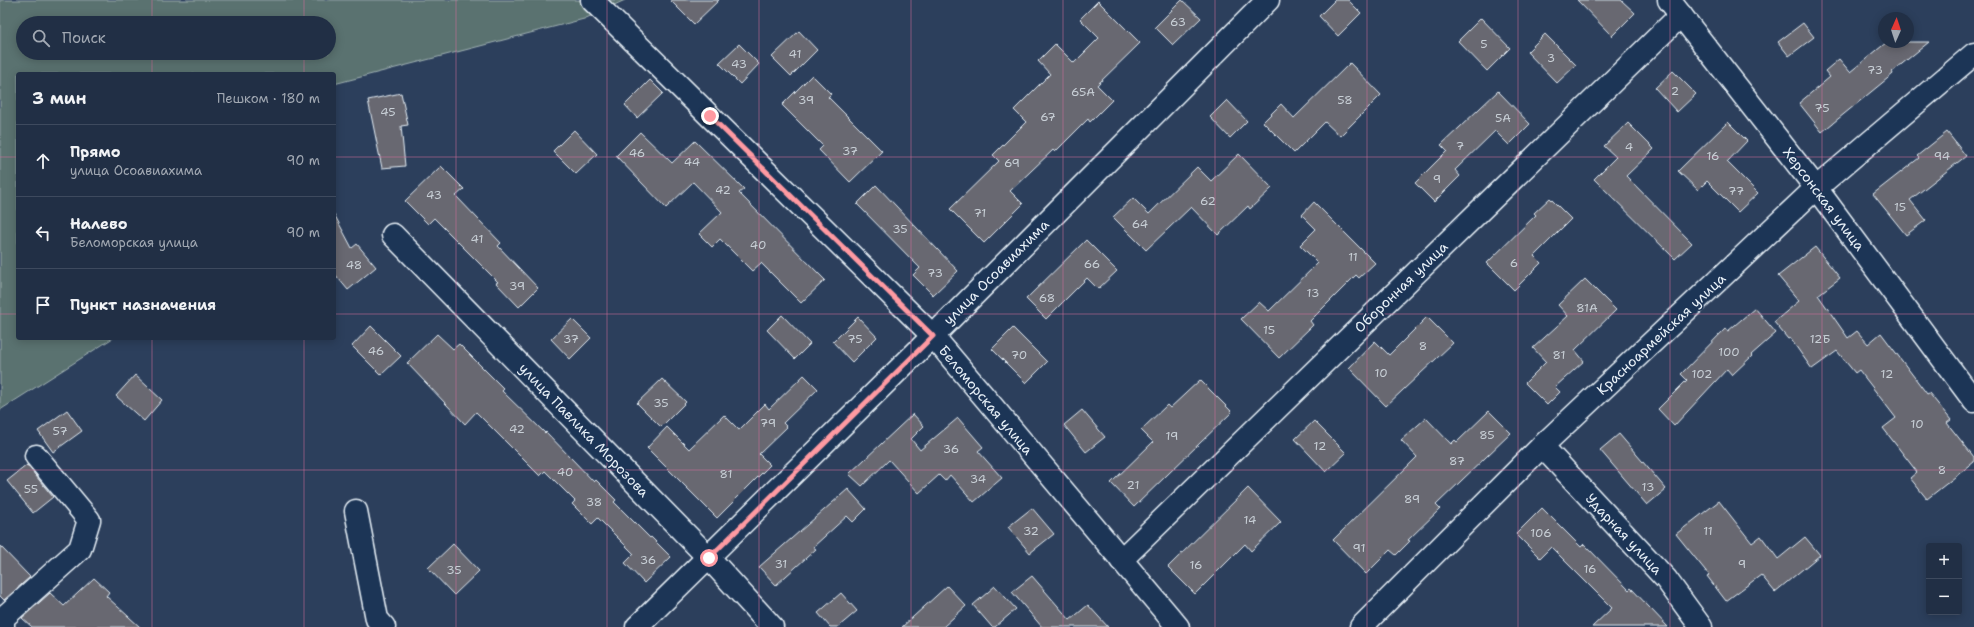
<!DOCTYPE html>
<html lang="ru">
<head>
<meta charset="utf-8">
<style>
	body { margin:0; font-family:"Shantell Sans",sans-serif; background:#29374c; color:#f1f3f6 }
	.controls { position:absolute; right:12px; bottom:12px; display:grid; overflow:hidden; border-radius:4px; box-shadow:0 2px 10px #0003 }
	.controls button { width:36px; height:36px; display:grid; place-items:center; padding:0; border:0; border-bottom:1px solid #3e4a5e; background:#212f45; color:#f1f3f6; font:20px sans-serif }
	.compass { position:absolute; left:1878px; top:12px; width:36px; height:36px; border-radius:50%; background:#212f45; box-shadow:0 2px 10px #0003; rotate:3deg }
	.stop { position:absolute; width:12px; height:12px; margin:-9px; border:3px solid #ff9aa2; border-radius:50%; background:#fff }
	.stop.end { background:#ff9aa2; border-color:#fff; box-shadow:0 1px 4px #0008 }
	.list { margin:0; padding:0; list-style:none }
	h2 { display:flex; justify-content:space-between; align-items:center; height:52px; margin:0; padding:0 16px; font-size:17px }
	h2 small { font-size:13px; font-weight:400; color:#a2a9b3 }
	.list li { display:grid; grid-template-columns:26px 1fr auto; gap:12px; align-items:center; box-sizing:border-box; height:72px; padding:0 16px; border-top:1px solid #3e4a5e }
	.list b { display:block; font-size:15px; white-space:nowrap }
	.list p { margin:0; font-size:13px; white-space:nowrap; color:#a2a9b3 }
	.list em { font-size:13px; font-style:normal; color:#a2a9b3 }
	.icon { flex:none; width:22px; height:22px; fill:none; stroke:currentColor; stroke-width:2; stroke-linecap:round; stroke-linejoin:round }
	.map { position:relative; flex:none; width:1974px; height:627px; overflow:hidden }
	.search { position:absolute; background:#212f45; box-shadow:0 2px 10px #0003; left:16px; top:16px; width:320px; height:44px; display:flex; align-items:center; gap:10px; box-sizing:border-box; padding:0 14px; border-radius:22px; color:#a2a9b3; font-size:15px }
	.panel { position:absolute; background:#212f45; box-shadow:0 2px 10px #0003; left:16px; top:72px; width:320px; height:268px; border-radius:4px }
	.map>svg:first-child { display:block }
	.green { fill:#5a726f; stroke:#a1b2b4; fill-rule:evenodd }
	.building { fill:#676871; stroke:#e8f1f8 }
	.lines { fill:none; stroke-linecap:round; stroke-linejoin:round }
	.minor-casing { stroke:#e8f1f8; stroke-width:25 }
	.minor { stroke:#1d3557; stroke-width:22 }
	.route { stroke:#ff9aa2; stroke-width:5 }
	.grid { fill:none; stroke:#d16f9a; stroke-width:1; stroke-opacity:0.55 }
	.labels { text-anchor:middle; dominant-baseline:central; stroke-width:3; stroke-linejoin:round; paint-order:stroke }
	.number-label { font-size:12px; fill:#c8cfd6 }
	.street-label { font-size:14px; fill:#e8f1f8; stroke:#1d3557 }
</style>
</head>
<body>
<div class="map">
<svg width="1974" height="627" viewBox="0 0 1974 627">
	<rect width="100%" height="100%" fill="#2c3f5c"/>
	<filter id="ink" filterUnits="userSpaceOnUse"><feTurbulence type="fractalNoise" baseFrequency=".025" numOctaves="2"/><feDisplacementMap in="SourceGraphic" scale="8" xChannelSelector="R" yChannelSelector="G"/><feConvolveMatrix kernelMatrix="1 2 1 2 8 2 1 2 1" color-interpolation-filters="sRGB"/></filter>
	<g filter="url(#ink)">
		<path class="green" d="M0 0H625L584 19 334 84V74H18V338H113L0 410ZM23 23H329V53H23Z"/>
		<g class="building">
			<path d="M670 0H719L694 24Z"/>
			<path d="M1182 0 1201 18 1173 45 1155 27Z"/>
			<path d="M1335 0H1348L1361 13 1338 36 1319 16Z"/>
			<path d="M1577 0H1621L1635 13 1612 36Z"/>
			<path d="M1098 1 1140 43 1097 85 1112 100 1090 122 1088 119 1055 152 1053 150 1010 191 1023 204 984 243 950 209 999 161 993 155 1026 122 1014 110 1050 74 1038 61 1055 44 1074 63 1099 38 1080 19Z"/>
			<path d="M1481 18 1510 48 1487 71 1458 41Z"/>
			<path d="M1803 23 1814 37 1789 56 1778 42Z"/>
			<path d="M799 31 817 50 791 76 772 57Z"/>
			<path d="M1545 34 1576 65 1557 83 1527 52Z"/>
			<path d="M1887 42H1929L1892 72 1893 74 1822 132 1799 103 1830 77 1825 71 1839 59 1850 72Z"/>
			<path d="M739 44 759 64 740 84 719 63Z"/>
			<path d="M1350 63 1381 95 1340 136 1325 122 1294 153 1263 122 1281 104 1294 118Z"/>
			<path d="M1673 71 1696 94 1677 112 1655 88Z"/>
			<path d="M812 75 831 94 828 97 882 151 850 182 819 150 823 146 782 105Z"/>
			<path d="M650 80 663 93 637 118 625 105Z"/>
			<path d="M1498 91 1530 124 1509 145 1495 131 1455 170 1460 176 1434 202 1415 183 1447 151 1441 145Z"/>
			<path d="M401 93 408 125 401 126 405 166 382 168 368 100Z"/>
			<path d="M1227 100 1247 121 1230 138 1210 117Z"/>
			<path d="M1728 122 1747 141 1727 162 1758 193 1738 212 1707 181 1698 190 1678 171Z"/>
			<path d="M1628 123 1654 149 1626 176 1692 243 1675 259 1594 179 1616 157 1604 146Z"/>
			<path d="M574 130 597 154 576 174 553 151Z"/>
			<path d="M640 132 672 163 695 141 744 189 739 193 825 280 801 303 761 263 752 271 720 239 712 247 699 234 722 212 693 182 666 208 616 156Z"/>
			<path d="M1947 132 1966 156 1910 200 1926 220 1906 235 1873 194 1919 158 1917 156Z"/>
			<path d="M1239 154 1272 188 1250 209 1248 206 1218 235 1191 207 1146 250 1113 217 1133 198 1149 214 1197 167 1211 181Z"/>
			<path d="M441 166 464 189 456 196 501 243 498 246 538 288 519 307 496 283 498 282 434 218 428 224 405 201Z"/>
			<path d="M876 185 958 271 933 295 913 275 920 268 857 204Z"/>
			<path d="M1550 198 1571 219 1534 256 1541 263 1514 290 1487 263 1536 215 1534 213Z"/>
			<path d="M1314 202 1375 263 1359 278 1356 275 1310 321 1313 325 1279 358 1241 319 1259 302 1269 311 1318 263 1300 245 1316 229 1302 215Z"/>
			<path d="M334 214 352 248 357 244 376 267 348 290 334 273Z"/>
			<path d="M1086 240 1117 271 1098 289 1087 278 1046 319 1026 299Z"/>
			<path d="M1815 247 1840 278 1818 295 1848 338 1857 331 1868 344 1881 333 1927 394 1929 393 1951 420 1947 423 1974 457V462L1927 499 1910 478 1917 472 1883 428 1896 418 1859 370 1855 373 1837 351 1812 369 1790 338 1788 339 1774 322 1799 301 1778 276Z"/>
			<path d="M1585 279 1616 310 1575 350 1584 361 1555 387 1560 392 1547 405 1525 383 1546 362 1533 348 1568 316 1558 305Z"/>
			<path d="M1755 308 1776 333 1751 355 1752 356 1732 375 1727 369 1674 426 1658 409 1687 380 1681 374 1725 329 1728 331Z"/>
			<path d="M782 315 810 344 795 359 767 330Z"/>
			<path d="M858 317 877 337 852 362 833 342Z"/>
			<path d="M1427 317 1453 343 1386 406 1349 368 1375 341 1389 355Z"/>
			<path d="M572 319 591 338 570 359 551 339Z"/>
			<path d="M371 326 401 356 381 375 352 346Z"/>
			<path d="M1013 328 1047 362 1026 383 992 349Z"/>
			<path d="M437 334 453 349 459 344 504 389 502 391 545 433 546 432 594 482 596 480 616 500 614 502 650 538 651 537 671 557 644 583 625 563 634 554 598 518 592 524 572 504 575 501 545 471 540 476 476 412 465 424 407 363Z"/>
			<path d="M135 375 162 400 144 421 116 396Z"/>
			<path d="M804 375 818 389 783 423 787 427 759 454 770 465 717 518 647 448 667 427 689 449 724 415 739 430 765 404 769 409Z"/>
			<path d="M662 379 686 402 661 427 637 403Z"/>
			<path d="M1200 380 1232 412 1134 507 1111 483 1153 442 1141 430 1167 405 1170 408Z"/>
			<path d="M67 410 82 431 53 452 38 431Z"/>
			<path d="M1082 410 1105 437 1086 452 1064 425Z"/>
			<path d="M1489 411 1511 433 1436 505 1440 509 1408 540 1410 541 1396 555 1390 550 1366 574 1333 540 1417 457 1401 440 1426 418 1451 444 1455 440 1457 442Z"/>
			<path d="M913 414 924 426 911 439 920 450 958 418 983 447 978 451 1002 478 974 502 950 475 945 481 939 475 919 493 889 460 862 486 849 474Z"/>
			<path d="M1314 421 1346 453 1326 472 1295 439Z"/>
			<path d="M1619 434 1666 489 1647 505 1600 450Z"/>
			<path d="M27 465 53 497 33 513 7 481Z"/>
			<path d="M1248 488 1281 522 1251 551 1245 544 1195 594 1168 567Z"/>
			<path d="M848 489 866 509 853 522 847 516 813 547 816 549 776 585 759 567Z"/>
			<path d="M1719 501 1752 543 1761 536 1778 559 1805 537 1820 555 1775 592 1761 575 1726 601 1707 576 1709 575 1676 534Z"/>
			<path d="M1032 508 1054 534 1030 553 1008 527Z"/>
			<path d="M1542 508 1581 547 1584 544 1629 590 1631 588 1668 627H1592L1612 608 1551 547 1540 558 1516 534Z"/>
			<path d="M453 544 479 571 454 595 428 568Z"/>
			<path d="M0 546 30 577 4 600 0 596Z"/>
			<path d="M1032 576 1070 620 1088 605 1108 627H1042L1012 592Z"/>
			<path d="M94 578 109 592 106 596 140 627H32L22 618 50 593 64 606Z"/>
			<path d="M947 586 966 606 943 627H902Z"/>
			<path d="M995 586 1016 609 995 627H992L973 605Z"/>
			<path d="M841 593 857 611 838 627H830L818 613Z"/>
		</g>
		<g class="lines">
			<g class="minor-casing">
				<g id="minor">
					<path d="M592 0 933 336 1178 627"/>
					<path d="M1669 0 1816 188 1974 401"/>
					<path d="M393 235 709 558 772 627"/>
					<path d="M1542 446 1666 579 1701 627"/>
					<path d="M356 511 377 619 384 627"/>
					<path d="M1121 560 1681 15"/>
					<path d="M3 627V618L80 549 89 520 36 456"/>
					<path d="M637 627 933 336 1268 0"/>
					<path d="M1361 627 1542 446 1816 188 1974 54"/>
				</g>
			</g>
			<use href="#minor" class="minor"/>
		</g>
	</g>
	<g class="lines" filter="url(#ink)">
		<path class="route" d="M709 558 933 336 710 116"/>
	</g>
	<path class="grid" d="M152 0V23M304 0V23M456 0V627M607 0V627M759 0V627M911 0V627M1063 0V627M1215 0V627M1367 0V627M1518 0V627M1670 0V627M1822 0V627M152 53V74M304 53V74M0 157H18M334 157H1974M0 314H18M334 314H1974M152 338V627M304 338V627M0 470H1974"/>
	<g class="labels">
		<g class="number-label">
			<text x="1178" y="22">63</text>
			<text x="1484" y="44">5</text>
			<text x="795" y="54">41</text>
			<text x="1551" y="58">3</text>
			<text x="739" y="64">43</text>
			<text x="1875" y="70">73</text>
			<text x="1675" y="91">2</text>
			<text x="1083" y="92">65А</text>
			<text x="806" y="100">39</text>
			<text x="1345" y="100">58</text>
			<text x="1822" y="108">75</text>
			<text x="388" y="112">45</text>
			<text x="1048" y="117">67</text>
			<text x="1503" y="118">5А</text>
			<text x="1460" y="146">7</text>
			<text x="1629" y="147">4</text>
			<text x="850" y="151">37</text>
			<text x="637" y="153">46</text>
			<text x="1713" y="156">16</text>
			<text x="1942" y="156">94</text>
			<text x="692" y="162">44</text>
			<text x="1012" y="163">69</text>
			<text x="1437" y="179">9</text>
			<text x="723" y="190">42</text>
			<text x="1736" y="191">77</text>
			<text x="434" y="195">43</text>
			<text x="1208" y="201">62</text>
			<text x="1900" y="207">15</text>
			<text x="980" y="213">71</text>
			<text x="1140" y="224">64</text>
			<text x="900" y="229">35</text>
			<text x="477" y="239">41</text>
			<text x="758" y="245">40</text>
			<text x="1353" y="257">11</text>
			<text x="1514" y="263">6</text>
			<text x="1092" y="264">66</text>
			<text x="354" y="265">48</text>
			<text x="935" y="273">73</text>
			<text x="517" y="286">39</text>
			<text x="1313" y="293">13</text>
			<text x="1047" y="298">68</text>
			<text x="1587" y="308">81А</text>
			<text x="1269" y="330">15</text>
			<text x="571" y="339">37</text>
			<text x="855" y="339">75</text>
			<text x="1820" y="339">12Б</text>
			<text x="1423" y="346">8</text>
			<text x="376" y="351">46</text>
			<text x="1729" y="352">100</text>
			<text x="1019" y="355">70</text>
			<text x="1559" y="355">81</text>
			<text x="1381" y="373">10</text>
			<text x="1702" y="374">102</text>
			<text x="1887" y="374">12</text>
			<text x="661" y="403">35</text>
			<text x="768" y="423">79</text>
			<text x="1917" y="424">10</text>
			<text x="517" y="429">42</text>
			<text x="60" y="431">57</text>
			<text x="1487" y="435">85</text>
			<text x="1172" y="436">19</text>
			<text x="1320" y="446">12</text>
			<text x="951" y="449">36</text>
			<text x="1457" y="461">87</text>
			<text x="1942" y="470">8</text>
			<text x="565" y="472">40</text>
			<text x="726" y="474">81</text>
			<text x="978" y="479">34</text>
			<text x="1133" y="485">21</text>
			<text x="1648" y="487">13</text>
			<text x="31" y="489">55</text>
			<text x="1412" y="499">89</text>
			<text x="594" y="502">38</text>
			<text x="1250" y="520">14</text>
			<text x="1031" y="531">32</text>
			<text x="1708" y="531">11</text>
			<text x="1541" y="533">106</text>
			<text x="1359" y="548">91</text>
			<text x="648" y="560">36</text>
			<text x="781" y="564">31</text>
			<text x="1742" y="564">9</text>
			<text x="1196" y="565">16</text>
			<text x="1590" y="569">16</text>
			<text x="454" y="570">35</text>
		</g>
		<g class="street-label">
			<text transform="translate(1824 199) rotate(53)">Херсонская улица</text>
			<text transform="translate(996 272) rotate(-45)">улица Осоавиахима</text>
			<text transform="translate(1401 287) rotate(-44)">Оборонная улица</text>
			<text transform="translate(1661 334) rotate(-43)">Красноармейская улица</text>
			<text transform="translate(986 400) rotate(50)">Беломорская улица</text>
			<text transform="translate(584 430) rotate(46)">улица Павлика Морозова</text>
			<text transform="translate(1624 534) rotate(47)">Ударная улица</text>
		</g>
	</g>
</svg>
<div class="controls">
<button>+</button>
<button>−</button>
</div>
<svg class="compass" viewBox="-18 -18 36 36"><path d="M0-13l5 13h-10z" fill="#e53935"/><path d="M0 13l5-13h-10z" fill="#a2a9b3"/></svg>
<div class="stop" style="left:709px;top:558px"></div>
<div class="stop end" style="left:710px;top:116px"></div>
<div class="search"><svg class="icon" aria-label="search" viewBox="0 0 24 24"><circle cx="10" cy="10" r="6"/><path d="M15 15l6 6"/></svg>Поиск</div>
<section class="panel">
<h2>3 мин<small>Пешком · 180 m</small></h2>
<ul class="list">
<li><svg class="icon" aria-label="ahead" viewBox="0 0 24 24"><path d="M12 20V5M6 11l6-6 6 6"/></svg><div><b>Прямо</b><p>улица Осоавиахима</p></div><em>90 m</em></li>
<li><svg class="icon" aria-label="left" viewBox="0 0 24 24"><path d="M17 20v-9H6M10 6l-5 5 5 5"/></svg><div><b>Налево</b><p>Беломорская улица</p></div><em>90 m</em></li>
<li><svg class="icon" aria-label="arrive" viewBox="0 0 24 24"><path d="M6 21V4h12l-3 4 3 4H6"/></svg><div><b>Пункт назначения</b></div></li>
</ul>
</section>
</div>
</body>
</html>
